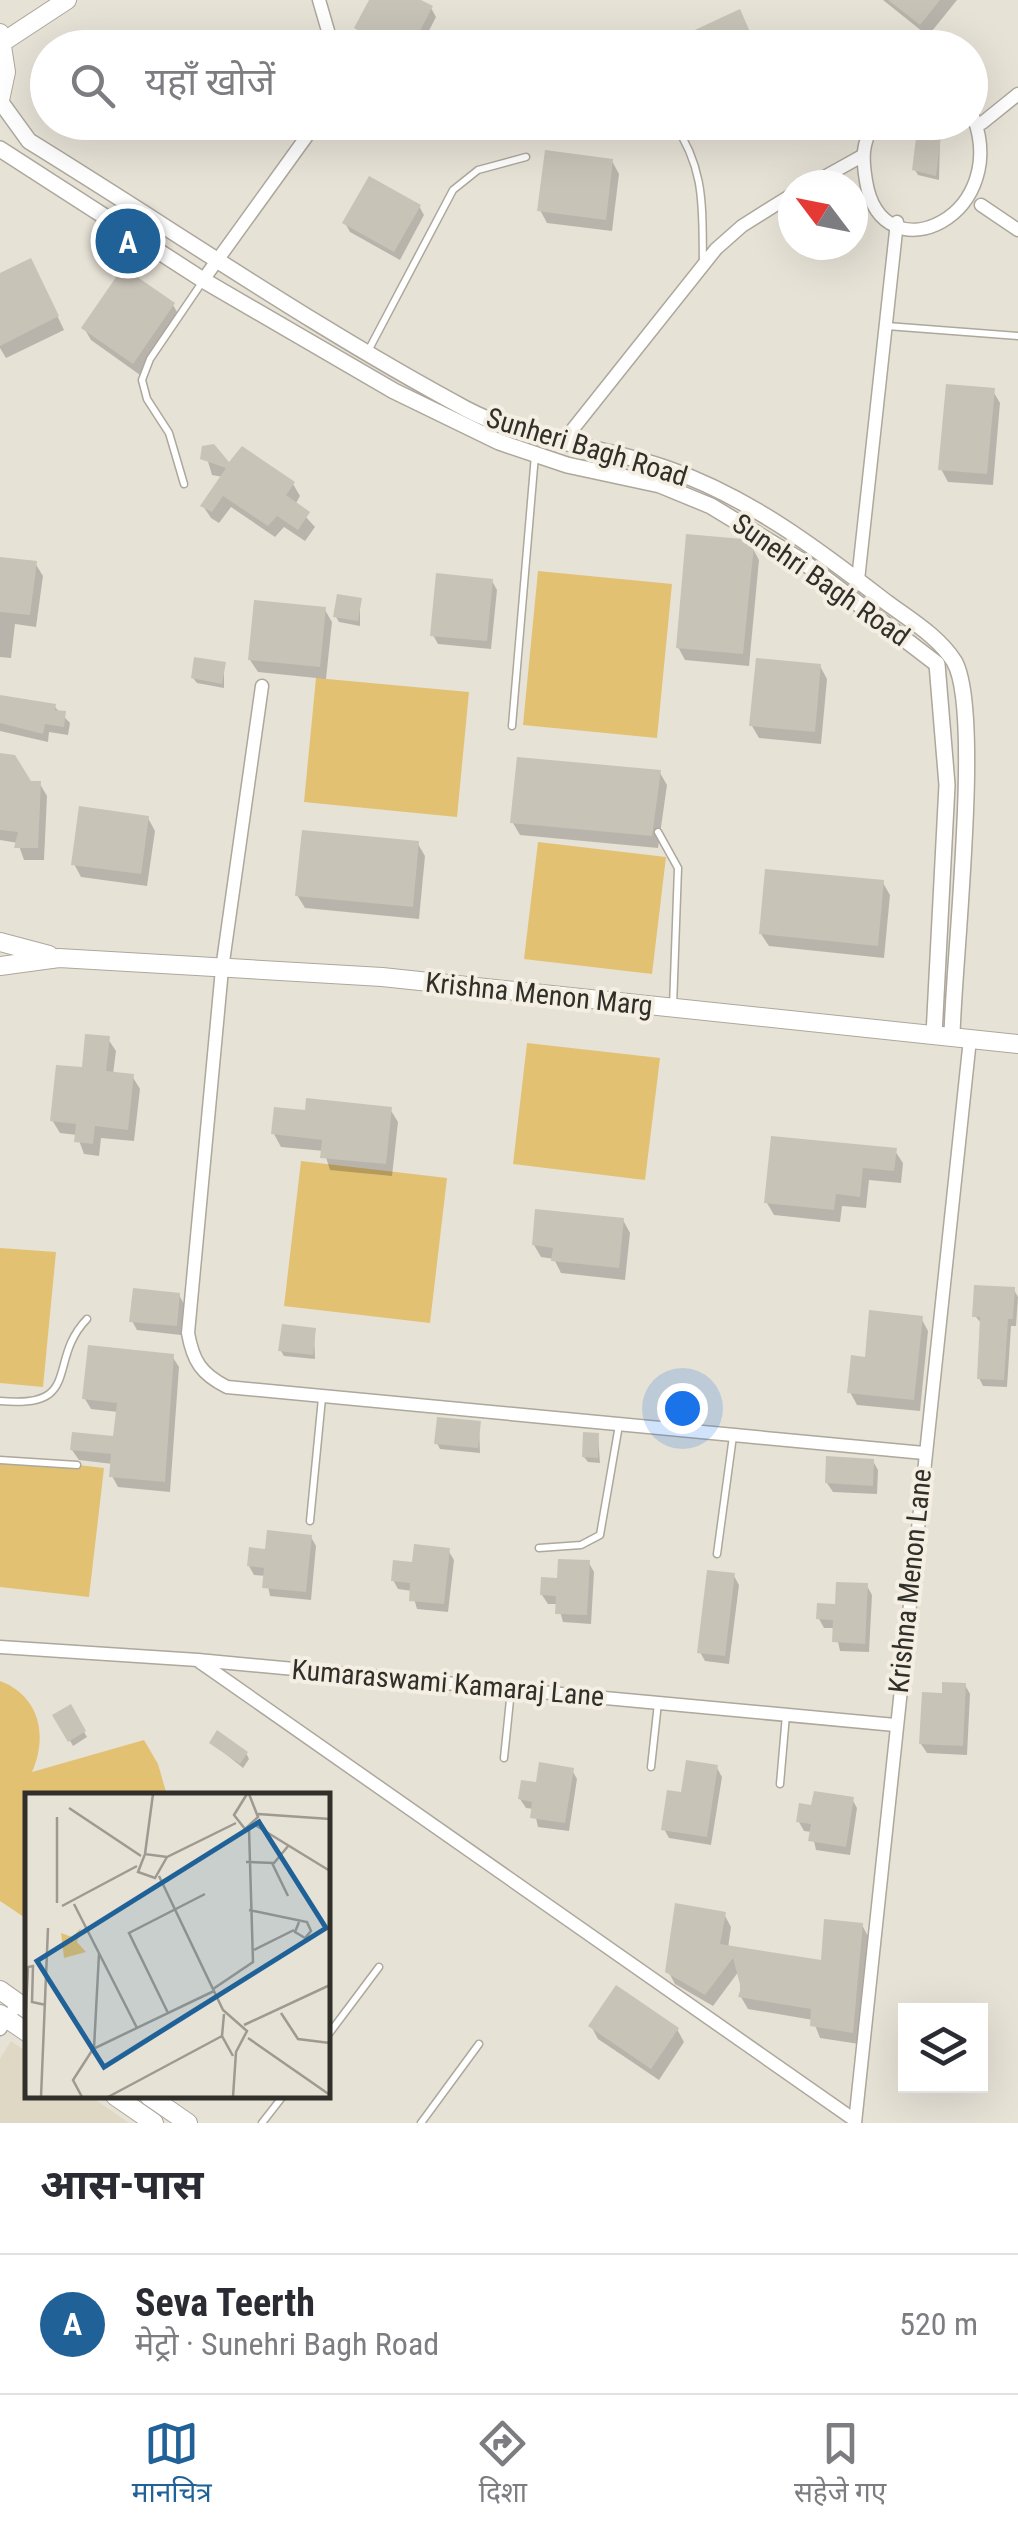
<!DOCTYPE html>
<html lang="hi">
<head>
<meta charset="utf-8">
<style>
	body { margin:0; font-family:"Roboto Condensed","Noto Sans Devanagari",sans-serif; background:#f2f2f3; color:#2b2b33 }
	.controls { position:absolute; right:30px; bottom:30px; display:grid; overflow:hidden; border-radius:0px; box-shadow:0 10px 40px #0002 }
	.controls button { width:90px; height:90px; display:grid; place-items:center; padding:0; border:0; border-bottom:2px solid #e1e1e2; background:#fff; color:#2b2b33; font:50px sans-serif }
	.compass { position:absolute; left:778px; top:170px; width:90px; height:90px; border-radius:50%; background:#fff; box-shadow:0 10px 40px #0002; rotate:302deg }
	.you { position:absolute; left:682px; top:1408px; width:35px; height:35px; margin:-25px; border:8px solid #fff; border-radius:50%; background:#1a73e8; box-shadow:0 0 0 15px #1a73e833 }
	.badge { display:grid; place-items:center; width:65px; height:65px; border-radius:50%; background:#206298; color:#fff; font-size:32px; font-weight:700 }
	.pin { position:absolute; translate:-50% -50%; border:5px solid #fff; box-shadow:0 2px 10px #0006 }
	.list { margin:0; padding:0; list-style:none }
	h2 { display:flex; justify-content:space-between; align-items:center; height:130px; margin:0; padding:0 40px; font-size:42px }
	h2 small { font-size:32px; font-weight:400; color:#7c7c81 }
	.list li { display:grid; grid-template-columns:65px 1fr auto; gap:30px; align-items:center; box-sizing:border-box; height:140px; padding:0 40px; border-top:2px solid #e1e1e2 }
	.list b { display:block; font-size:38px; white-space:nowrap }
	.list p { margin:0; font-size:32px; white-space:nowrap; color:#7c7c81 }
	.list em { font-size:32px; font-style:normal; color:#7c7c81 }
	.icon { flex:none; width:55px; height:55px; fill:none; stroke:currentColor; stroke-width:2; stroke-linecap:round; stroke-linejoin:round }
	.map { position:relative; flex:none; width:1018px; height:2123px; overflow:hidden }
	.search { position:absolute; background:#fff; box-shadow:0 10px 40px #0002; left:30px; right:30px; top:30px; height:110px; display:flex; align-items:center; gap:25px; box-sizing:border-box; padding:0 35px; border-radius:55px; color:#7c7c81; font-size:38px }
	.sheet { height:270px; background:#fff }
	nav { display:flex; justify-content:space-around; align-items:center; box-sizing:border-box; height:140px; border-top:2px solid #e1e1e2; background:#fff; font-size:28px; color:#7c7c81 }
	nav a { display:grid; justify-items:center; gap:5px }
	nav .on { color:#206298 }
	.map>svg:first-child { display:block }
	.built { fill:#dfd8c5 }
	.green { fill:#e2c173 }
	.shadow { fill:#0003 }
	.building { fill:#c8c3b7 }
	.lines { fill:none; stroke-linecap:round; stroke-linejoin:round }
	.service-casing { stroke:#ada79c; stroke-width:9 }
	.minor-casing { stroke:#ada79c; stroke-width:15 }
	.tertiary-casing { stroke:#ada79c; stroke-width:18 }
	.secondary-casing { stroke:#ada79c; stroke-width:20 }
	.service { stroke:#fff; stroke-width:6 }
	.minor { stroke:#fff; stroke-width:12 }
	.tertiary { stroke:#fff; stroke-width:15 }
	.secondary { stroke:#fff; stroke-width:18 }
	.labels { text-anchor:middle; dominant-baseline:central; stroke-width:8; stroke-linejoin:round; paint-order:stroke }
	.street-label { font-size:28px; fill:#312f2a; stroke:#f5efe3 }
	.inset-road { fill:none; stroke:#9e9a91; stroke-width:2.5 }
	.view { fill:#206298; fill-opacity:0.15; stroke:#206298; stroke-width:5 }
	.inset-edge { fill:none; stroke:#312f2a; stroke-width:5 }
</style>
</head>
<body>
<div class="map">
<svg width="1018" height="2123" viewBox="0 0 1018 2123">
	<rect width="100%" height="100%" fill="#e7e2d6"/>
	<path class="built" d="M11 2041 27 2052 28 2096H90L129 2123H0V2059Z"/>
	<g class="green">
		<path d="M538 571 672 584 657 738 523 725Z"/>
		<path d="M316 678 469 692 457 817 304 802Z"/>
		<path d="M538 842 666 857 652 974 524 959Z"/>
		<path d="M527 1043 660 1058 645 1180 513 1164Z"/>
		<path d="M301 1161 447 1178 430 1323 284 1306Z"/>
		<path d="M0 1248 56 1252 43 1387 0 1383Z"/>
		<path d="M0 1456 104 1468 89 1597 0 1587Z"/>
		<path d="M0 1681C40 1696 48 1736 32 1772L144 1740 158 1764 166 1792 28 1796 27 1919 0 1901Z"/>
	</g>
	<g class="shadow">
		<path d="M372 0H416L431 8 436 17 420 48H382L362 37 357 28Z"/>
		<path d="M883 0H957L928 36Z"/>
		<path d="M710 122H747L718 136Z"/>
		<path d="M940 139 939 180 918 175 915 170Z"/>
		<path d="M612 161 619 174 612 231 547 223 540 210Z"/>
		<path d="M419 206 424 215 400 260 350 232 345 223Z"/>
		<path d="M37 273 64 330 6 358 0 348V276Z"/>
		<path d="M173 305 180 317 140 375 91 340 84 328Z"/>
		<path d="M993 391 1000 403 993 485 948 482 941 469Z"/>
		<path d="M204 448 229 466 293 484 300 496 295 505 315 527 305 541 284 527 275 537 231 507 219 523 211 518 203 506 223 477 212 475Z"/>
		<path d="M752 547 759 560 749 666 685 660 678 647Z"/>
		<path d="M0 559 35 563 43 576 36 627 15 624 11 658 0 657Z"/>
		<path d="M492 581 497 590 491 649 438 644 433 635Z"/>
		<path d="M360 600V626L339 622 336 617Z"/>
		<path d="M325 610 332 622 326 679 258 672 250 660Z"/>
		<path d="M224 665V688L197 683 193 678Z"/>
		<path d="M820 666 827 679 821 744 759 738 752 726Z"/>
		<path d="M0 697 54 706 70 723 68 735 49 732 48 742 0 731Z"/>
		<path d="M0 756 29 783 40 784 47 796 44 860H24L18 843 0 840Z"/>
		<path d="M660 773 667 785 658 848 520 835 513 823Z"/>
		<path d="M148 818 155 831 147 886 81 877 74 864Z"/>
		<path d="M418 844 425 856 419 919 305 908 297 895Z"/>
		<path d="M883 883 890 895 884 958 769 946 761 934Z"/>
		<path d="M108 1039 116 1051 113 1074 132 1076 140 1089 134 1141 101 1138 99 1156 84 1154 77 1135 60 1133 52 1120Z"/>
		<path d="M390 1109 398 1122 392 1176 330 1170 324 1151 281 1147 274 1134 307 1113Z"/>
		<path d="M895 1151 903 1163 901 1183 869 1180 866 1208 842 1206 840 1222 774 1215 767 1203Z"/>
		<path d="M623 1220 630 1233 625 1280 561 1273 554 1259 541 1257 534 1245Z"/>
		<path d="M1014 1290 1018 1297 1016 1326H1011L1007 1387 983 1386 979 1378 982 1324 975 1316Z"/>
		<path d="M179 1295 184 1304 181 1335 137 1330 132 1321Z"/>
		<path d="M921 1318 928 1331 920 1411 857 1405 850 1392Z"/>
		<path d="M314 1330 315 1359 284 1356 281 1351Z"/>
		<path d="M172 1356 179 1367 170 1492 118 1487 112 1476 113 1464 79 1460 72 1450 115 1439 118 1412 91 1409 85 1399Z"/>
		<path d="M479 1423 480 1453 440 1449 437 1443Z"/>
		<path d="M598 1436 600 1463 588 1462 584 1457Z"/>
		<path d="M873 1461 878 1470 877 1494 833 1492 827 1483Z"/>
		<path d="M311 1537 316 1546 311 1600 270 1596 266 1576 254 1575 249 1566 267 1551Z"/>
		<path d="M448 1550 454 1560 448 1612 417 1609 412 1591 398 1589 393 1580Z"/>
		<path d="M589 1563 594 1572 591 1624 563 1622 558 1604H548L542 1595Z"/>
		<path d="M734 1576 739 1585 729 1664 705 1661 700 1652Z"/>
		<path d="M867 1586 872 1595 869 1652 840 1651 835 1628H824L819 1619Z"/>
		<path d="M965 1685 970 1694 967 1755 927 1753 921 1744 944 1696Z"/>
		<path d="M70 1708 87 1737 73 1746 56 1716Z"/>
		<path d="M212 1743 246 1753 249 1759 243 1768Z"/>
		<path d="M717 1768 722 1777 711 1845 669 1838 664 1829 683 1795Z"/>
		<path d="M572 1770 577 1779 569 1831 538 1827 534 1809 526 1808 520 1799Z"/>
		<path d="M852 1799 857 1808 850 1855 816 1850 812 1832 804 1831 799 1822 814 1808Z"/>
		<path d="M724 1914 731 1927 728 1948 823 1963 862 1925 869 1938 859 2044 820 2038 813 2020 748 2009 741 1997 739 1971 713 2006 675 1984 668 1971Z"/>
		<path d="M591 2026 677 2029 684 2042 659 2080 598 2039Z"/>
	</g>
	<g class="building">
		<path d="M369 0H421L433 6 411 48H390L354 28Z"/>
		<path d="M888 0H940L920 25Z"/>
		<path d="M740 9 757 48H656Z"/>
		<path d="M941 136 936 176 912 170 916 138Z"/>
		<path d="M545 150 613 159 606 220 537 211Z"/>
		<path d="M369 176 421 205 394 252 342 223Z"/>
		<path d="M31 258 59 316 0 346V273Z"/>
		<path d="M123 267 175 303 133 364 81 328Z"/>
		<path d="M946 384 995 388 987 474 938 470Z"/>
		<path d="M214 444 229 462 242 446 295 482 286 495 310 512 298 530 277 516 268 526 223 496 212 512 200 506 226 468 200 459 202 446Z"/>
		<path d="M686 534 743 539 754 545 743 654 676 648Z"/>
		<path d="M0 557 37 561 30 615 0 612Z"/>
		<path d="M436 573 493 579 487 641 430 636Z"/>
		<path d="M337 594 362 598 358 621 333 617Z"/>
		<path d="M254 600 326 607 320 667 248 660Z"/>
		<path d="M194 657 226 662 222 684 191 678Z"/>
		<path d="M756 658 821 664 815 732 749 726Z"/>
		<path d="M0 695 56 704 55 710 66 711 64 727 45 724 43 734 0 723Z"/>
		<path d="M0 753 15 755 31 781H41L38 848H14L18 832 0 830Z"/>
		<path d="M517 757 661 770 652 836 510 823Z"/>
		<path d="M79 806 149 816 141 874 71 865Z"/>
		<path d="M302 830 419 841 413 907 295 896Z"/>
		<path d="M765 869 884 880 878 946 759 934Z"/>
		<path d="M85 1034 110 1036 106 1071 134 1074 128 1130 95 1126 93 1144 74 1142 76 1124 50 1121 56 1065 82 1067Z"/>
		<path d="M306 1098 392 1107 386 1164 320 1158 322 1140 271 1134 274 1107 305 1110Z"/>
		<path d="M771 1136 897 1148 894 1171 863 1168 860 1197 836 1194 834 1210 764 1203Z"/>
		<path d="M535 1209 624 1218 619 1268 551 1261 553 1248 532 1245Z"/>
		<path d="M974 1285 1015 1287 1013 1319H1008L1004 1380 977 1379 980 1317H972Z"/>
		<path d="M133 1288 180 1293 177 1326 129 1322Z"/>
		<path d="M869 1310 923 1316 914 1400 847 1393 851 1355 865 1357Z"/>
		<path d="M282 1324 316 1328 313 1355 278 1351Z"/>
		<path d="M88 1345 174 1354 165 1482 109 1477 111 1454 70 1450 72 1432 113 1436 117 1403 82 1399Z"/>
		<path d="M437 1417 481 1421 478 1448 434 1444Z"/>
		<path d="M583 1432 599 1433 598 1458 582 1457Z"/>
		<path d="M826 1456 874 1459 873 1486 825 1483Z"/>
		<path d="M267 1530 312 1535 306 1592 262 1588 264 1568 247 1566 249 1547 265 1549Z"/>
		<path d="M414 1544 450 1548 444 1604 409 1601 410 1583 391 1581 393 1560 412 1562Z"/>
		<path d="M558 1559 590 1560 587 1615 555 1614 556 1596 540 1595 541 1577 557 1578Z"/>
		<path d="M707 1570 735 1573 725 1656 697 1653Z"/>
		<path d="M836 1582 868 1583 865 1644 832 1642 833 1620 816 1619 817 1603 835 1604Z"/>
		<path d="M942 1682 966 1683 963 1746 919 1744 922 1692 942 1693Z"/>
		<path d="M71 1704 86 1731 68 1742 52 1715Z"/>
		<path d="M217 1730 248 1752 240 1764 209 1743Z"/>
		<path d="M686 1760 718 1765 707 1837 661 1830 667 1790 681 1792Z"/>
		<path d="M539 1762 574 1768 565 1823 530 1818 532 1802 518 1799 521 1780 536 1782Z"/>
		<path d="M814 1791 854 1797 846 1847 808 1841 811 1824 796 1822 799 1803 811 1805Z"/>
		<path d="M675 1903 726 1912 720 1944 821 1960 824 1919 863 1923 853 2033 810 2026 811 2009 738 1997 741 1988 733 1958 705 1995 665 1972Z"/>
		<path d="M616 1985 679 2028 651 2069 588 2026Z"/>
	</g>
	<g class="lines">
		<g class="service-casing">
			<g id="service">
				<path d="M673 122C706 170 702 207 703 263"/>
				<path d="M887 326 1018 336"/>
				<path d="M367 353 453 190 478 170 526 157"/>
				<path d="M184 484 169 433 147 399 142 380 150 359 203 281"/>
				<path d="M512 726 535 455"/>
				<path d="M658 832 678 868 673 1007"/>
				<path d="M0 1401C84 1409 46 1361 87 1319"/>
				<path d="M0 1460 77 1465"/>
				<path d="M310 1521 322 1398"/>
				<path d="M539 1548 581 1545 600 1535 619 1425"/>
				<path d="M717 1554 733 1436"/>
				<path d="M504 1758 511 1690"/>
				<path d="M651 1767 658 1703"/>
				<path d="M780 1784 786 1715"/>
				<path d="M328 2035 379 1967"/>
				<path d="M262 2123 283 2096"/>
				<path d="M421 2123 479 2044"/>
			</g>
		</g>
		<g class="minor-casing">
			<g id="minor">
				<path d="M319 0 333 48"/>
				<path d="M874 122C862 145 862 157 866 181 882 280 1018 214 970 109"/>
				<path d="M982 123 1018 94"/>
				<path d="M810 185 862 156"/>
				<path d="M981 205 1018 230"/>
				<path d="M203 280 317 122"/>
				<path d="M561 444 716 249 742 226 793 194"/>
				<path d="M858 580 897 222"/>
				<path d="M262 686 222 969 188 1333C193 1361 201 1374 227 1387L924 1453"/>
				<path d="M0 1647 198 1660 895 1725"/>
				<path d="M200 1662 853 2119"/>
				<path d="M0 2029 18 2003"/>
				<path d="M855 2123 970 1039"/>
			</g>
		</g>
		<g class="tertiary-casing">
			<g id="tertiary">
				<path d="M0 101 29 141C175 231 315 328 466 409 531 443 601 445 668 469 749 497 819 550 886 602 909 619 938 636 954 661 983 709 953 966 952 1036"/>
				<path d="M0 149 203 280 394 391 499 442 567 465 660 485 711 506 805 563 937 664 947 785 934 1035"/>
			</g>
		</g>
		<g class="secondary-casing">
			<g id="secondary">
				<path d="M0 33 6 72 0 100"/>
				<path d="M3 42 67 0"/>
				<path d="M0 942 49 955"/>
				<path d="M0 966 59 958 382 977 1018 1044"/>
				<path d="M0 1990 28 2010"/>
				<path d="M0 2014 28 2033"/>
				<path d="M115 2096 154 2123"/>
				<path d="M149 2096 188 2123"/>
			</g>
		</g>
		<use href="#service" class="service"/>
		<use href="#minor" class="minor"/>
		<use href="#tertiary" class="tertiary"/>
		<use href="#secondary" class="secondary"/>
	</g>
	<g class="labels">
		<g class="street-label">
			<text transform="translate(587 447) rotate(17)">Sunheri Bagh Road</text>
			<text transform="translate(821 580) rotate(35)">Sunehri Bagh Road</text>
			<text transform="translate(539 994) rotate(6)">Krishna Menon Marg</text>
			<text transform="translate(910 1581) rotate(-84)">Krishna Menon Lane</text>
			<text transform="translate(448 1683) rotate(5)">Kumaraswami Kamaraj Lane</text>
		</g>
	</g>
	<g transform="translate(25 1793)">
		<rect width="305" height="305" fill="#e7e2d6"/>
		<path d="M56 135 52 149 61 159 39 165 36 140 47 144Z" fill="#e2c173"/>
		<path class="inset-road" d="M222 1 209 22 220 36 233 24 224 1M44 15 116 63M233 21 305 26M230 32 305 78M120 61 128 1M142 64 130 85 113 79 120 61 142 64 211 30M221 69 249 70 264 52M247 70 263 103M134 83 198 217 222 238 211 259 208 304M32 110V24M49 111 112 235M37 113 112 73M224 117 282 129 286 138 280 145 270 139 274 129M229 157 269 137M188 196 228 169 224 36M143 220 104 140 180 101M256 220 273 246 305 250M199 221 197 243 208 263M219 232 305 192M0 237 3 174 8 173 7 209 21 212M223 245 305 302M69 255 74 161M16 304 23 135M57 304 48 287 68 256 189 198M83 304 197 243"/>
		<path class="view" d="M234 29 301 135 79 274 12 168Z"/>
		<rect width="305" height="305" class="inset-edge"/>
	</g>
</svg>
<div class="controls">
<button><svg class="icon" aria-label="layers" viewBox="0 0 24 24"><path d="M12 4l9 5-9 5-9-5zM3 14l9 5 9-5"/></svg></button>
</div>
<svg class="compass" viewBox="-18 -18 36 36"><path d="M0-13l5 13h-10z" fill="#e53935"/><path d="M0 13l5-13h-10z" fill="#7c7c81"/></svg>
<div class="you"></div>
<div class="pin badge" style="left:128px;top:241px">A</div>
<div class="search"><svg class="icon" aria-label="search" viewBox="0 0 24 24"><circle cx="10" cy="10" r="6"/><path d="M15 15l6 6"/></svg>यहाँ खोजें</div>
</div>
<section class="sheet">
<h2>आस-पास<small></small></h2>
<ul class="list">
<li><span class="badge">A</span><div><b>Seva Teerth</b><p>मेट्रो · Sunehri Bagh Road</p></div><em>520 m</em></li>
</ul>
</section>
<nav>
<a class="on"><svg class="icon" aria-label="map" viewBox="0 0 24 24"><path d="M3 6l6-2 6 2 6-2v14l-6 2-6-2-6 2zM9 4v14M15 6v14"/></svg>मानचित्र</a>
<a><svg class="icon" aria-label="directions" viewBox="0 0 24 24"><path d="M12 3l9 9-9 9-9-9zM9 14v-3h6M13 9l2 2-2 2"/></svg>दिशा</a>
<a><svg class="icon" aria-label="saved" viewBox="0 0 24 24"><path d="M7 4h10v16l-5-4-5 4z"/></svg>सहेजे गए</a>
</nav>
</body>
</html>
